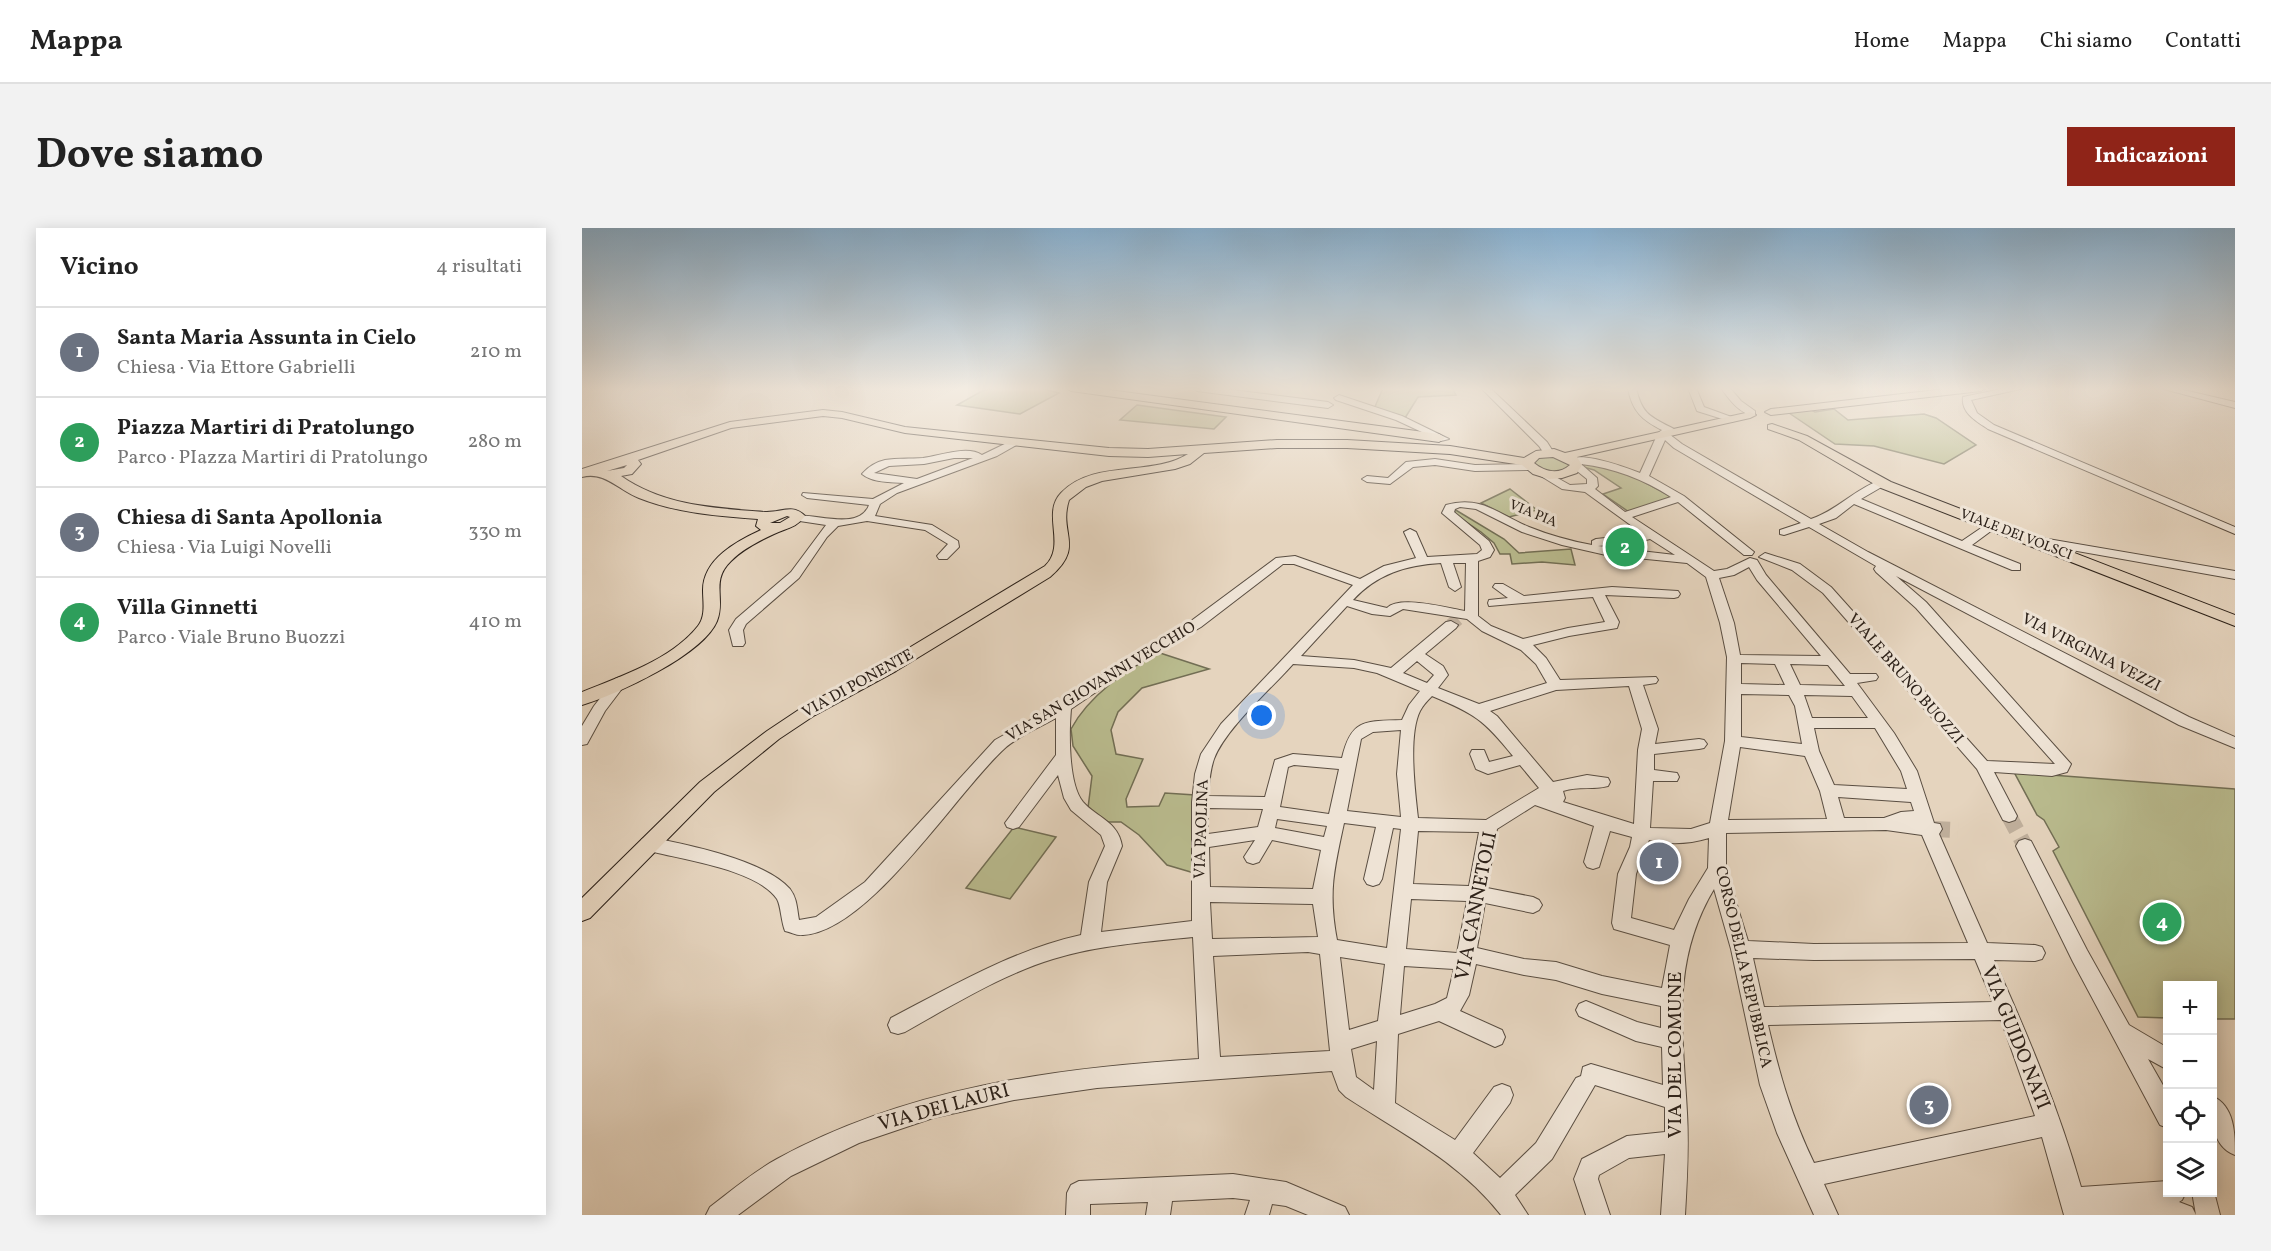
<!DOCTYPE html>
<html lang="it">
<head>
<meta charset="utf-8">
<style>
	body { margin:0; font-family:Vollkorn,serif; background:#f2f2f2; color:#222 }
	.controls { position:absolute; right:18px; bottom:18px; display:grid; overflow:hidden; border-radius:0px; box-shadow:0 3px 15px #0003 }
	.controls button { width:54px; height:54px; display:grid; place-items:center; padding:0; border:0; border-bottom:2px solid #e0e0e0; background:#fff; color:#222; font:30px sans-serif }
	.you { position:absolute; left:680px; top:488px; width:21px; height:21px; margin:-15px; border:4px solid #fff; border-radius:50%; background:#1a73e8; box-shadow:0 0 0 9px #1a73e833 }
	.badge { display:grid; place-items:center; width:39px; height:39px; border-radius:50%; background:#8f2418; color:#fff; font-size:20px; font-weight:700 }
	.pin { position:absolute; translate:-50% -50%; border:3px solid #fff; box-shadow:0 2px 6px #0006 }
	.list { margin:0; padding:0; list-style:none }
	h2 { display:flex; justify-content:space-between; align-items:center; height:78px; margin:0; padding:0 24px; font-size:26px }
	h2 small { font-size:20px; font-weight:400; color:#767676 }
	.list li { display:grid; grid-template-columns:39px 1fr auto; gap:18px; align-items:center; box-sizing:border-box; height:90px; padding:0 24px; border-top:2px solid #e0e0e0 }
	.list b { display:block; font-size:22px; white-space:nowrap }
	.list p { margin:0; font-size:20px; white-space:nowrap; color:#767676 }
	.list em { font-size:20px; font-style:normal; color:#767676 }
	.icon { flex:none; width:33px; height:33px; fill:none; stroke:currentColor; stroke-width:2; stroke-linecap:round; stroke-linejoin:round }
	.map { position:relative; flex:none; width:1653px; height:987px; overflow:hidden; border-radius:0px }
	header { display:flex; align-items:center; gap:36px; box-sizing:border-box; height:84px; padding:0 30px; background:#fff; border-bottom:2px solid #e0e0e0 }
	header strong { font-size:28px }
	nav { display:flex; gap:33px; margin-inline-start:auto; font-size:21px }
	.intro { display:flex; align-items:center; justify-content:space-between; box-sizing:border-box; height:144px; padding:0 36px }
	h1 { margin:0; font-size:42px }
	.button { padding:15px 27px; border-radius:0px; background:#8f2418; color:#fff; font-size:21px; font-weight:700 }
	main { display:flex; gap:36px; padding:0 36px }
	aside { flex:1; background:#fff; border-radius:0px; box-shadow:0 3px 15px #0003 }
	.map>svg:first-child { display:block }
	.green { fill:#b9bb8e; stroke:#726e54; stroke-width:1.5 }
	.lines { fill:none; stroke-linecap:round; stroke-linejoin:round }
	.minor-tunnel-far1 { stroke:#c0b09d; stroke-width:13; stroke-dasharray:13 7; stroke-linecap:butt }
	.minor-tunnel { stroke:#c0b09d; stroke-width:16; stroke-dasharray:16 8; stroke-linecap:butt }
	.minor-casing { stroke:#5a4e42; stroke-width:2 }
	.major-casing { stroke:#2c2119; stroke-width:2 }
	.minor { fill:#eee3d5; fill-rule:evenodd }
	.major { fill:#e5d4be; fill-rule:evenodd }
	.labels { text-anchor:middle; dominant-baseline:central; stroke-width:6; stroke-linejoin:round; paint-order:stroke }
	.far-street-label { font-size:14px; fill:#2c2119; stroke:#eee3d5 }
	.street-label { font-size:16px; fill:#2c2119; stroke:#eee3d5 }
	.near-street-label { font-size:20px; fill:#2c2119; stroke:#eee3d5 }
</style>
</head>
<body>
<header>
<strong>Mappa</strong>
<nav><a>Home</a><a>Mappa</a><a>Chi siamo</a><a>Contatti</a></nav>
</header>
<div class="intro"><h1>Dove siamo</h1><a class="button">Indicazioni</a></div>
<main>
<aside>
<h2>Vicino<small>4 risultati</small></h2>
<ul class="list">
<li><span class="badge" style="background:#6b7280">1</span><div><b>Santa Maria Assunta in Cielo</b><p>Chiesa · Via Ettore Gabrielli</p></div><em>210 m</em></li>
<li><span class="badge" style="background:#2e9e5b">2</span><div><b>Piazza Martiri di Pratolungo</b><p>Parco · PIazza Martiri di Pratolungo</p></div><em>280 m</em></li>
<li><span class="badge" style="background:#6b7280">3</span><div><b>Chiesa di Santa Apollonia</b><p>Chiesa · Via Luigi Novelli</p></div><em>330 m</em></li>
<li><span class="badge" style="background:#2e9e5b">4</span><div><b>Villa Ginnetti</b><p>Parco · Viale Bruno Buozzi</p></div><em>410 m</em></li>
</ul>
</aside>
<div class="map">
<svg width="1653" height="987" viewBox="0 0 1653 987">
	<rect width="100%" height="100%" fill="#e5d4be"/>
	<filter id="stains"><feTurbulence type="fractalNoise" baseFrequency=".00333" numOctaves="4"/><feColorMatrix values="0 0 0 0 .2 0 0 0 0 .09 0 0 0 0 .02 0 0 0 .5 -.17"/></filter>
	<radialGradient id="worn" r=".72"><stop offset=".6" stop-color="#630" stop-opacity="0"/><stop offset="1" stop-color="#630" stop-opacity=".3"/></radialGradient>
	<g class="green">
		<path d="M414 160H458L477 165 438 186 375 177 400 163Z"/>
		<path d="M801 160H870L874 167 836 169 823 190 792 181Z"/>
		<path d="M555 177 644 189 632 201 538 192Z"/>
		<path d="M1227 181 1233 184 1252 181 1266 192 1342 186 1354 190 1394 217 1362 236 1292 218 1253 216 1207 185Z"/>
		<path d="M971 228 987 235V238C976 248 962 244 951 235L956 230Z"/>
		<path d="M1000 235 1036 240 1092 270 1047 284 1021 266 1039 260 1012 242 1001 239Z"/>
		<path d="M928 261 955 282 927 289 899 275Z"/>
		<path d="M872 281 922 311 937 325 989 321 993 337 960 334 930 336 928 326H918L912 315 899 304 874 287Z"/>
		<path d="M575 424 627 441 560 460 536 484 529 502 534 526 561 531 544 571 545 579 577 578 583 565 613 567 612 645 585 637 557 607 539 594H526L506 580 510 548 491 518 489 501C507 467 543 444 575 424Z"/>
		<path d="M1432 544 1653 561V791H1631L1630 758H1586L1585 790 1556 789 1471 623 1477 619 1462 592 1455 587Z"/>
		<path d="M432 599 474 609 428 671 384 660Z"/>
	</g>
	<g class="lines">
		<path class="minor-tunnel-far1" d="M869 397 876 391"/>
		<g class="minor-tunnel">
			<path d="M1427 588 1443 618"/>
			<path d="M1352 601 1376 602"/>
		</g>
		<g class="minor-casing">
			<g id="minor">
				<path d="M611 160H635L746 174 751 177 746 180 615 163Z"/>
				<path d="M899 160H908L965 214 972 225 971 227H963L957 218Z"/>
				<path d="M1046 160H1054C1060 187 1069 189 1092 201V205L1087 206 1100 216 1229 291C1256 282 1274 260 1299 252L1303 253V257L1279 271 1380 313 1405 296H1413V300L1390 317 1438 336V342H1430L1272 276 1254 290 1237 296 1286 324 1607 489 1653 509V520L1597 497 1314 348 1344 374 1489 536 1485 544 1470 548 1412 544 1435 588 1433 592 1427 594 1421 592 1395 541 1241 365 1210 342 1177 329 1183 325 1218 336 1249 359 1405 533 1473 536 1334 380 1294 344 1292 341 1294 338 1227 299 1202 307 1198 306V302L1219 295 1092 220 1083 212 1067 248 1102 268 1172 324 1170 327H1162L1096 274 1050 289 1132 343 1145 341 1168 330 1175 332 1184 347 1268 446H1294L1296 449 1294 452 1275 455 1312 505 1335 543 1352 595 1358 596 1360 601 1357 606 1405 715 1453 717 1460 719 1463 725 1460 731 1453 733 1412 732C1445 805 1477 881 1499 959L1586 953V964H1604L1600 972 1597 974 1610 979 1614 987 1610 964H1630V956L1638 987H1482L1460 909 1242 956 1256 987H1232L1195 905 1178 857 1149 721 1132 661C1088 735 1101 804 1105 885 1107 919 1105 953 1103 987H1079L1083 926 1047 930 1017 947 1016 951 1028 987H1004L992 951 1000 931 1045 908 1083 904V879L1013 857 970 931 933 967 946 987H919C878 934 819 905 764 869L757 862 750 843 515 860 432 872 351 890 277 915 209 948 156 987H124L128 979C149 963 171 944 195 931 324 860 472 840 617 831L611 709C564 714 516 717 471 731 419 747 371 777 323 804L316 806 309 804 306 797 309 790C370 758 431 722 499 707L507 654 523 618 519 607 489 582 482 570 476 547 437 599 431 601 425 599 423 595 474 527V490C457 500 436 508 422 521 374 565 287 704 221 707 215 708 209 704 203 703 199 693 199 678 195 671 174 640 94 631 60 621L57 616 60 611 66 609C103 616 183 632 208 661 215 670 215 681 217 692L234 689 283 654 413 512 477 476 541 433 609 393 694 330 713 328 778 351 802 338 834 330 822 304 828 301 834 304 845 329 895 326 900 322 898 317 860 285 864 277C899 267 916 286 947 299 967 307 988 313 1010 317V313L1014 311 1061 306 1003 264 980 261 954 245 963 243 988 257 1005 256V251L990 239V235L986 232C999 223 1043 239 1058 245L1076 205 1080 202C1060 192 1050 183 1046 160ZM999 236C1032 240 1061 251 1089 269L1043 284 1013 261 1016 258 1015 250ZM878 279 894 281 940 304 980 317 1024 327 1105 335 1124 349 1138 395 1145 429 1143 513 1128 595 1109 601 1068 600 1071 553H1095L1097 549 1095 545 1072 542V526L1117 521 1122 520 1125 516 1122 512 1117 511 1073 516 1076 501 1061 457 1074 455 1076 452 1074 449 978 452 964 430 951 417 987 408 1035 400 1037 394 1023 367 1092 370 1096 369 1098 366 1096 363 1030 359 942 368 921 356H913L911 359 926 370 907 372 906 375 907 378 1011 369 1023 394 986 400 941 411 909 398 896 388V333L908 329 912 322 907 313 872 284 873 281ZM1068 311 1093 327 1016 318 1056 314ZM859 335 867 359 873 363 879 359 871 335H884L883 383C865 380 818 367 805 380L771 372C795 346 824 337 859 335ZM701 336H712L771 357 639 496 619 526 613 546 610 574V693L519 704 525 654 540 618C536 593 515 590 501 574 486 556 487 503 489 481L551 439 619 399ZM1167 339 1175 352 1239 428 1158 427 1152 395 1137 350 1152 347ZM765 378 790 386 808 388 821 381 885 391 900 403 939 422 954 436 965 455 897 476 856 460 866 447 861 438 843 426 874 400 876 397 869 393 864 394 809 440 772 432 719 428ZM835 433 852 447 845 455 821 445ZM1159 435 1193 436 1203 457 1159 456ZM711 436 772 440 795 445 838 463 827 477 820 492C783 493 769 491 760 530L711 526 693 532 683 569 626 568C627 556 628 542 632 531 644 500 689 461 711 436ZM1208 436 1246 437 1263 458 1218 457ZM1047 458 1060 501 1056 522 1052 596 981 574 983 570 981 563C997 558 1012 562 1026 558L1028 554 1026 550 1005 547 971 554 915 488 908 483 974 462ZM1159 466 1207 467 1213 478 1220 516 1159 509ZM1222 467 1270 468 1286 490H1230ZM850 468C893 486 901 491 931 528L907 534 902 522H890L888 526 894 541 906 546 938 537 957 560 904 592 836 590C833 563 826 507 838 483 841 477 846 472 850 468ZM1232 500H1293L1319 543 1325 561 1252 557 1237 523ZM819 502 815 546 819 589 765 583 779 511 791 504ZM1158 519 1223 528 1238 563 1245 591 1146 592ZM712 537 757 541 747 586 698 579 706 539ZM1256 569 1329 574 1332 583 1319 584 1302 590H1262ZM953 577 1012 598 1002 634 1005 639 1011 641 1017 639 1028 603 1050 609 1048 619 1036 646 1030 695 1032 701 1088 717 1080 760 1020 748 974 734 942 731 895 720 903 675 951 685 957 682 960 677 957 672 951 669 905 660 915 601ZM626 580 681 581 676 599 626 606ZM695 591 745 598 742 609 693 600ZM762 595 794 599 782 651 785 656 791 658 797 656 800 651 811 600 819 601 805 720 755 712C746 664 752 642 762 595ZM1304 602 1340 607 1386 715 1232 716 1166 713 1144 641V605ZM836 603 897 604 887 658 831 656ZM1127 610 1126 640 1107 671 1092 702 1049 690 1054 646 1067 612C1087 617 1107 616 1127 610ZM673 612 662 629 665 634 671 636 677 634 690 612 739 622 731 661 628 659 627 619ZM829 671 885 673 875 725 824 721ZM628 674 731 676 736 709 630 711ZM726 724 738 726 748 823 638 829 631 728ZM758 729 803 736 796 793 767 802ZM1171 730 1232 732 1393 731 1411 774 1182 779ZM894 736 942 747 974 752 1020 766 1079 778V800L1055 794 1004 773 997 776 994 782 997 788 1054 813 1080 819 1081 857 1009 836 1001 839 999 848 994 850 954 915 918 950 891 925 928 875 931 867 928 859 920 856 912 859 873 912 813 875 816 806 857 793 913 819 920 816 923 809 920 802 878 783 887 767ZM822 738 872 741 865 770 853 776 818 787ZM1419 792 1453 888 1232 935C1209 887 1198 848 1186 797ZM795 813 792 862 774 849 769 821Z"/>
				<path d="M1106 160H1114L1122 179 1155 191 1150 194 1115 183Z"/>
				<path d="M1139 160H1148L1159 173 1173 183V187C1159 188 1146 170 1139 160Z"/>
				<path d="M1424 160H1443L1389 172 1395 185 1412 197 1653 299V306L1406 201C1394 193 1379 185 1381 169Z"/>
				<path d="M1578 160H1593L1653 174V180Z"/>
				<path d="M757 167 820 188 867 211 859 213 814 192 754 172 752 170Z"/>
				<path d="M433 211 438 214 436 216 415 228 315 265 298 276 293 288 350 297 376 313 377 319 365 331H357L355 328 366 316 343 302 285 293 256 298 245 309 217 350 164 396 161 402 163 415 161 418H151L147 402 154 391 209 344 244 297 211 292V288C231 284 277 304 287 277L225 270 220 267 221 265 291 271 322 255C308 254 291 255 280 246 286 239 294 234 303 232 315 230 329 231 341 230 358 228 385 217 400 227ZM372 230H391L335 251 292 245 307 238 342 236Z"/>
				<path d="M853 231 893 237 948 236 953 239 948 242 893 243 853 237 831 239 808 256 785 254 780 251 785 248 806 250 824 234Z"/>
				<path d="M1449 308 1653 343V351L1445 314 1443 312Z"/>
				<path d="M38 449 45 454 23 483 5 516 0 517V498L12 478 33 451Z"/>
				<path d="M1443 611 1449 613 1505 722 1547 797 1586 820V842L1566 831 1586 866V900L1578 897 1491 734 1434 618 1437 613Z"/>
				<path d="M1630 868C1653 878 1653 906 1653 927 1629 918 1630 890 1630 868Z"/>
				<path d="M651 946 704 954 763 979 767 987H726L704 978 690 976 687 987H663L668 972 651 970 590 973 588 987H564L566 974 508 976V987H484L485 965 489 957 497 953Z"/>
			</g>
		</g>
		<g class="major-casing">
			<g id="major">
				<path d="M484 160H512L857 206 863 210 857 214 489 163Z"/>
				<path d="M1372 160H1404L1399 163 1189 187 1183 184 1189 181Z"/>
				<path d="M241 182 260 184 323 199 527 220 566 221 695 212H765L868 218 942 230 954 223 972 221 983 225 1168 184 1174 187 1168 190 995 229 1000 237 995 245 980 250 967 251 951 246 940 237 868 226 765 220H695L622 225 608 236 593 241 520 253 504 259 487 272C476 306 504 318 468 349L314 443 233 487 197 511 132 564 8 690 0 693V670L118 554 185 503 221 479 302 435 463 338C485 317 459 286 479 265 511 231 569 249 606 226L566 229 527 228 323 205 260 190 241 188 149 200 56 232 59 236 50 246 39 248C82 278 132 280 183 284 198 285 211 275 223 288 214 300 205 300 192 306 177 313 161 321 149 333 128 353 144 371 135 393 121 427 34 467 0 477V464C39 448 89 432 116 398 124 388 121 374 121 362 121 331 155 313 179 302L174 298 176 291C135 288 95 285 57 270 36 262 23 243 0 249V241L148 194ZM971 229 988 237C977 247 963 244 952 235L957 230ZM45 237 42 240 25 243ZM205 288 208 289 198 295H188Z"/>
				<path d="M1190 196 1225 208 1309 254 1653 387V398L1299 260 1217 212 1186 201V197Z"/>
			</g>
		</g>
		<use href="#minor" class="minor"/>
		<use href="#major" class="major"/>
	</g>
	<linearGradient id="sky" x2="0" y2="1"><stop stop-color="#89b4d6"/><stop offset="0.54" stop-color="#f3ece2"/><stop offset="1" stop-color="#f3ece2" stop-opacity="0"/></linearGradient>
	<rect width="1653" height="298" fill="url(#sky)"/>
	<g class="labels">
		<g class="far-street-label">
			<text transform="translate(951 286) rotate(22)">VIA PIA</text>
			<text transform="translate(1434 307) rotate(21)">VIALE DEI VOLSCI</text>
		</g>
		<g class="street-label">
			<text transform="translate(1509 425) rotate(27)">VIA VIRGINIA VEZZI</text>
			<text transform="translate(1323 451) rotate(49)">VIALE BRUNO BUOZZI</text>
			<text transform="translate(519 454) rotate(-31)">VIA SAN GIOVANNI VECCHIO</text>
			<text transform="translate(276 456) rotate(-29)">VIA DI PONENTE</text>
			<text transform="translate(620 601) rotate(-88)">VIA PAOLINA</text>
			<text transform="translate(1161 739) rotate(77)">CORSO DELLA REPUBBLICA</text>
		</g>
		<g class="near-street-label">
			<text transform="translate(895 678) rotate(-79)">VIA CANNETOLI</text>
			<text transform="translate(1433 810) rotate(68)">VIA GUIDO NATI</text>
			<text transform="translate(1094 827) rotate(-90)">VIA DEL COMUNE</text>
			<text transform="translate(362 880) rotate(-15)">VIA DEI LAURI</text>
		</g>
	</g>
	<rect width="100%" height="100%" filter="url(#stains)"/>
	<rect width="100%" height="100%" fill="url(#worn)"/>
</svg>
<div class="controls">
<button>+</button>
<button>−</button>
<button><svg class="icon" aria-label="locate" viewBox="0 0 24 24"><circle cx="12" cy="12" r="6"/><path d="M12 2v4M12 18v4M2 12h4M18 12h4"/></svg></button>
<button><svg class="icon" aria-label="layers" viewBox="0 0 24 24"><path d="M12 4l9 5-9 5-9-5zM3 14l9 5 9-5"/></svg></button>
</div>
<div class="you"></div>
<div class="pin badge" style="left:1077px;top:634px;background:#6b7280">1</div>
<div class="pin badge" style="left:1043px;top:319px;background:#2e9e5b">2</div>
<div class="pin badge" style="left:1347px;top:877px;background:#6b7280">3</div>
<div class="pin badge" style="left:1580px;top:694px;background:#2e9e5b">4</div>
</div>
</main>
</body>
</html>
